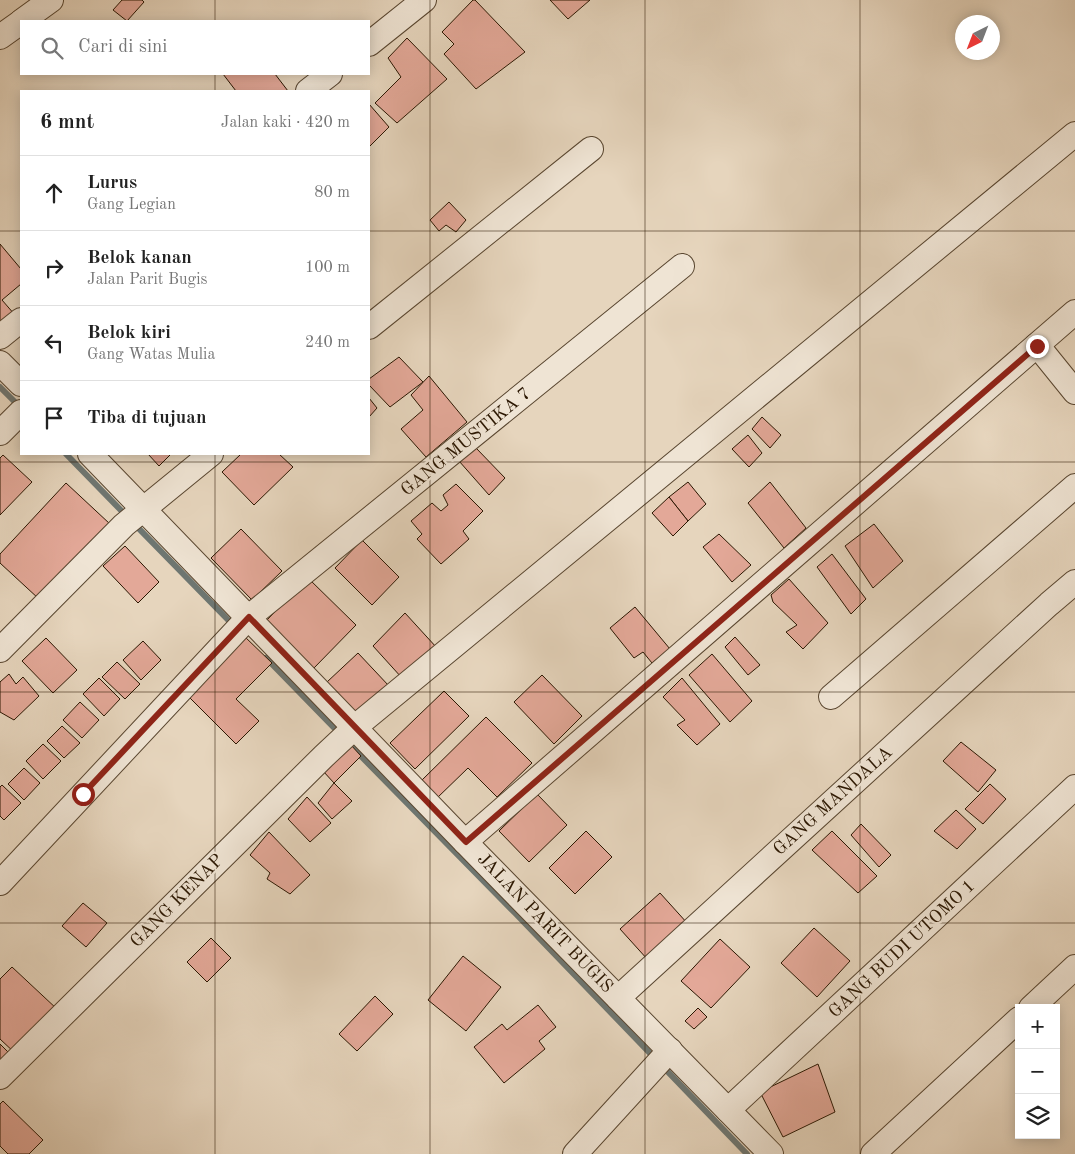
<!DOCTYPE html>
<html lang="id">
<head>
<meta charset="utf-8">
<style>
	body { margin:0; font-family:"Old Standard TT",serif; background:#f6f6f6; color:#222 }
	.controls { position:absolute; right:15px; bottom:15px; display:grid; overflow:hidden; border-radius:0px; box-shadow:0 2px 12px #0003 }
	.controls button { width:45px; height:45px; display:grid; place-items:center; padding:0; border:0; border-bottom:1px solid #e0e0e0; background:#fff; color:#222; font:25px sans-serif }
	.compass { position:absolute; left:955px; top:15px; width:45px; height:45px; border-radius:50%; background:#fff; box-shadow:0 2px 12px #0003; rotate:222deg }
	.stop { position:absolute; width:15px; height:15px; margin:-11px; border:4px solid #8f2418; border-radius:50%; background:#fff }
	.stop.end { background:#8f2418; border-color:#fff; box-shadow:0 1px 5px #0008 }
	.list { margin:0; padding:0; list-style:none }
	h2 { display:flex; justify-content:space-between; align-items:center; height:65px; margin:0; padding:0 20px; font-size:21px }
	h2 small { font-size:16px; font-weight:400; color:#767676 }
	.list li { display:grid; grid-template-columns:32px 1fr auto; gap:15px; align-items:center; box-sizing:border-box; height:75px; padding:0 20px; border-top:1px solid #e0e0e0 }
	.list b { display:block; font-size:19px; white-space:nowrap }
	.list p { margin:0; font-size:16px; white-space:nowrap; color:#767676 }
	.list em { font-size:16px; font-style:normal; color:#767676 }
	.icon { flex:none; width:28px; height:28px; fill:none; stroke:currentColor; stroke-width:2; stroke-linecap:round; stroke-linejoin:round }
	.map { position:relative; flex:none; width:1075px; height:1154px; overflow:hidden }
	.search { position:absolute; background:#fff; box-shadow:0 2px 12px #0003; left:20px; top:20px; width:350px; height:55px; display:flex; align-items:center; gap:12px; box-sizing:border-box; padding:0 18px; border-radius:0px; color:#767676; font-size:19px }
	.panel { position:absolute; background:#fff; box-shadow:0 2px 12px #0003; left:20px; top:90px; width:350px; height:365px; border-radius:0px }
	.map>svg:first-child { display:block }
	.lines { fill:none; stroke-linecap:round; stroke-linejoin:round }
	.stream { stroke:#6e7671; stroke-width:6 }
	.building { fill:#e3a898; stroke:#2a1601 }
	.street-casing { stroke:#594630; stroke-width:26 }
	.street { stroke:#efe4d4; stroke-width:24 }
	.route { stroke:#8f2418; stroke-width:6 }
	.grid { fill:none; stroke:#2a1601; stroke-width:1; stroke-opacity:0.55 }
	.labels { text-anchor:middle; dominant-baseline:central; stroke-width:4.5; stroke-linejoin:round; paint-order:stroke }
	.street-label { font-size:18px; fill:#2a1601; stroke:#efe4d4 }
</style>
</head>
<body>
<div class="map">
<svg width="1075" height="1154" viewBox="0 0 1075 1154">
	<rect width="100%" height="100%" fill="#e6d5bd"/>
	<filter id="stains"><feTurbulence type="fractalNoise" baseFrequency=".004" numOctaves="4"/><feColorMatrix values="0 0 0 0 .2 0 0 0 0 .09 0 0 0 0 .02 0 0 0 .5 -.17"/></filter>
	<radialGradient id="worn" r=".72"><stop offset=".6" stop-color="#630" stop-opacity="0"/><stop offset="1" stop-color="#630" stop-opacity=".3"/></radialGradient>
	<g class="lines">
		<g class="stream">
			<path d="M0 387 20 407"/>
			<path d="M66 454 234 626"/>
			<path d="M266 658 341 735"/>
			<path d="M351 746 515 913 747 1154"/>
		</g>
	</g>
	<g class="building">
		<path d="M122 0H142L144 2 127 21 113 10Z"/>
		<path d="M473 0H475L525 52 476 89 444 54 454 44 442 32Z"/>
		<path d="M550 0H590L568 19Z"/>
		<path d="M407 38 447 79 397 123 375 103 401 77 388 58Z"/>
		<path d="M223 74H275L288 91H236Z"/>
		<path d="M369 104 389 127 369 147Z"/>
		<path d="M449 202 466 220 456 232 446 225 439 231 430 220Z"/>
		<path d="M0 244 21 269V284L2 300 15 315 0 328Z"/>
		<path d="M399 357 423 382 390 407 369 385V379Z"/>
		<path d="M429 376 467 422 426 457 401 429 423 410 411 395Z"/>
		<path d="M369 398 377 408 369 417Z"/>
		<path d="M762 417 781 435 770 448 752 429Z"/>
		<path d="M748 435 762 453 749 467 732 449Z"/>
		<path d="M476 448 505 478 489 495 459 461Z"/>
		<path d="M148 454H171L159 466Z"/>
		<path d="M241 454H279L293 467 254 505 222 472Z"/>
		<path d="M3 455 32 482 0 515V458Z"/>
		<path d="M688 482 706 504 688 521 669 497Z"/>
		<path d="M770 482 806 528 784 548 748 503Z"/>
		<path d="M66 483 110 524 39 599 0 563V554Z"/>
		<path d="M456 484 483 511 463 531 469 539 441 564 417 539 422 534 411 521 432 503 441 511 448 505 443 495Z"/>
		<path d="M669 497 688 521 673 536 652 513Z"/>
		<path d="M874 524 903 561 873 588 845 546Z"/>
		<path d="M241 529 282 571 252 600 211 558Z"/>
		<path d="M719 534 751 565 732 582 703 547Z"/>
		<path d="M362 540 399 577 372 605 335 568Z"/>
		<path d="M125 546 159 582 138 603 103 566Z"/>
		<path d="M832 554 866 599 851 614 817 567Z"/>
		<path d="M308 578 356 625 313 669 265 622Z"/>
		<path d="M789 579 828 623 803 649 786 632 797 625 773 602 771 595Z"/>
		<path d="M635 607 670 649 652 663 643 652 634 658 610 628Z"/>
		<path d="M405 613 437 648 402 678 373 646Z"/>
		<path d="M244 636 272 663 236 699 259 721 236 744 186 694Z"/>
		<path d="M735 637 760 665 748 675 725 647Z"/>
		<path d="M46 638 77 670 53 693 22 661Z"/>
		<path d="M143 641 161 660 141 680 123 660Z"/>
		<path d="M358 653 389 686 358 715 327 682Z"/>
		<path d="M712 654 752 701 730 722 689 675Z"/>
		<path d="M117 662 140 684 125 699 102 677Z"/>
		<path d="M9 674 16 684 23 677 39 696 14 720 0 712V682Z"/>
		<path d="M542 675 582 716 554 744 514 702Z"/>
		<path d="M99 678 120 699 104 716 83 694Z"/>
		<path d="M682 678 720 724 697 745 677 725 685 720 663 697Z"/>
		<path d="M444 691 469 716 415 769 390 743Z"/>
		<path d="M80 702 99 720 82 738 63 720Z"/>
		<path d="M486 717 532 763 497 797 468 768 436 799 420 782Z"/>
		<path d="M62 726 80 743 64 758 47 741Z"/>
		<path d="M961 742 996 770 978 792 943 761Z"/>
		<path d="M43 744 61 761 43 779 26 761Z"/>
		<path d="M350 744 361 756 334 783 323 771Z"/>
		<path d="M24 768 40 783 24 800 8 784Z"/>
		<path d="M334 783 352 801 332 819 318 803Z"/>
		<path d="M990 784 1006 799 983 824 965 809Z"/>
		<path d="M2 785 21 803 4 820 0 816V787Z"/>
		<path d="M537 794 567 825 529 862 499 831Z"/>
		<path d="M307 797 331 823 310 842 288 819Z"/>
		<path d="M956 810 976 829 957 849 934 831Z"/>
		<path d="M861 824 891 855 879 867 851 835Z"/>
		<path d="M586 831 612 857 575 894 549 868Z"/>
		<path d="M832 831 877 876 858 893 812 850Z"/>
		<path d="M269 832 310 875 290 894 267 879 270 873 250 855Z"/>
		<path d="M660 893 688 924 648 960 620 929Z"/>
		<path d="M83 903 107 923 86 947 62 926Z"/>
		<path d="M814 928 850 961 817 997 781 963Z"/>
		<path d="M211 938 231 958 207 982 187 962Z"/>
		<path d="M720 939 750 967 711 1008 681 981Z"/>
		<path d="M463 956 501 987 466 1031 428 1000Z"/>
		<path d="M12 967 58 1010 16 1054 0 1039V979Z"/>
		<path d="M375 996 393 1014 357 1051 339 1034Z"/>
		<path d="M538 1005 556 1027 539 1041 545 1049 504 1083 474 1047 502 1024 507 1030Z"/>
		<path d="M698 1008 707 1017 694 1029 685 1021Z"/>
		<path d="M0 1044 12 1056 0 1069Z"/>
		<path d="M818 1064 835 1112 783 1137 760 1092Z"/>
		<path d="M3 1101 43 1140 29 1154H8L0 1146V1104Z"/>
	</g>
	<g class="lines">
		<g class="street-casing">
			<g id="street">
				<path d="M22 21 51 0"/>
				<path d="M0 37 21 22"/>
				<path d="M369 44 424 0"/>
				<path d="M308 91 330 74"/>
				<path d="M369 327 591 149"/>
				<path d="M0 337 21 320"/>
				<path d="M1037 345 1075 392"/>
				<path d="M0 363 21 384"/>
				<path d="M0 433 21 412"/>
				<path d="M90 454 465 842 771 1154"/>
				<path d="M0 650 124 525 211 454"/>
				<path d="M831 697 1075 486"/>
				<path d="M465 842 1075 312"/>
				<path d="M0 883 249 617 682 266"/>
				<path d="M618 998 1049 604 1075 582"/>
				<path d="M1031 1008 1075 967"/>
				<path d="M0 1077 324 756 355 727 1075 134"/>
				<path d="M728 1110 1075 787"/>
				<path d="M575 1154 670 1050"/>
				<path d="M873 1154 1019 1019"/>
			</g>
		</g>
		<use href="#street" class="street"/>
	</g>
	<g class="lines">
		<path class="route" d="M83 794 249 617 466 842 1037 346"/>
	</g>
	<path class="grid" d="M215 0V21M430 0V1154M645 0V1154M860 0V1154M215 74V91M0 231H21M369 231H1075M215 454V1154M0 462H1075M0 692H1075M0 923H1075"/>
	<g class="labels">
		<g class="street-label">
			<text transform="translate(466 442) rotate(-39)">GANG MUSTIKA 7</text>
			<text transform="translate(833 801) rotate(-42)">GANG MANDALA</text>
			<text transform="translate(177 901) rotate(-45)">GANG KENAP</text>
			<text transform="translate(545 923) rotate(46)">JALAN PARIT BUGIS</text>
			<text transform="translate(902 949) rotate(-43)">GANG BUDI UTOMO 1</text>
		</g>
	</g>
	<rect width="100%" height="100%" filter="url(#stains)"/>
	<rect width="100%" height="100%" fill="url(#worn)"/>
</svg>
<div class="controls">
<button>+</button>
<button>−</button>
<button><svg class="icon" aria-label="layers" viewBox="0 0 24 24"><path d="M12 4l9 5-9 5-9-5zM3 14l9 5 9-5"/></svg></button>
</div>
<svg class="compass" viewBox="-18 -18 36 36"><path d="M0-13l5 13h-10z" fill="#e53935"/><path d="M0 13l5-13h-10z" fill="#767676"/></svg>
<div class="stop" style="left:83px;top:794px"></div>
<div class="stop end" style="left:1037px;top:346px"></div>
<div class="search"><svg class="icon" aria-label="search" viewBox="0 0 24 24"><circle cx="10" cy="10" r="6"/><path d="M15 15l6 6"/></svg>Cari di sini</div>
<section class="panel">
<h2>6 mnt<small>Jalan kaki · 420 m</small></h2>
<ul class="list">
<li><svg class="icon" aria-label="ahead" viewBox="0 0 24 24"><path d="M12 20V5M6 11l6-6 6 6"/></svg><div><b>Lurus</b><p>Gang Legian</p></div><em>80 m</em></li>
<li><svg class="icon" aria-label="right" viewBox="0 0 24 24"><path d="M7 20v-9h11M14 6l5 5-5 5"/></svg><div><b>Belok kanan</b><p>Jalan Parit Bugis</p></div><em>100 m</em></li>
<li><svg class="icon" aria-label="left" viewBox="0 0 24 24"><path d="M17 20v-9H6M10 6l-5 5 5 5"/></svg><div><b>Belok kiri</b><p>Gang Watas Mulia</p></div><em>240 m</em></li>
<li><svg class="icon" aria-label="arrive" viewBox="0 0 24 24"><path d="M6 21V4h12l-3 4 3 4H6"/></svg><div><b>Tiba di tujuan</b></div></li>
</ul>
</section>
</div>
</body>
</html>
